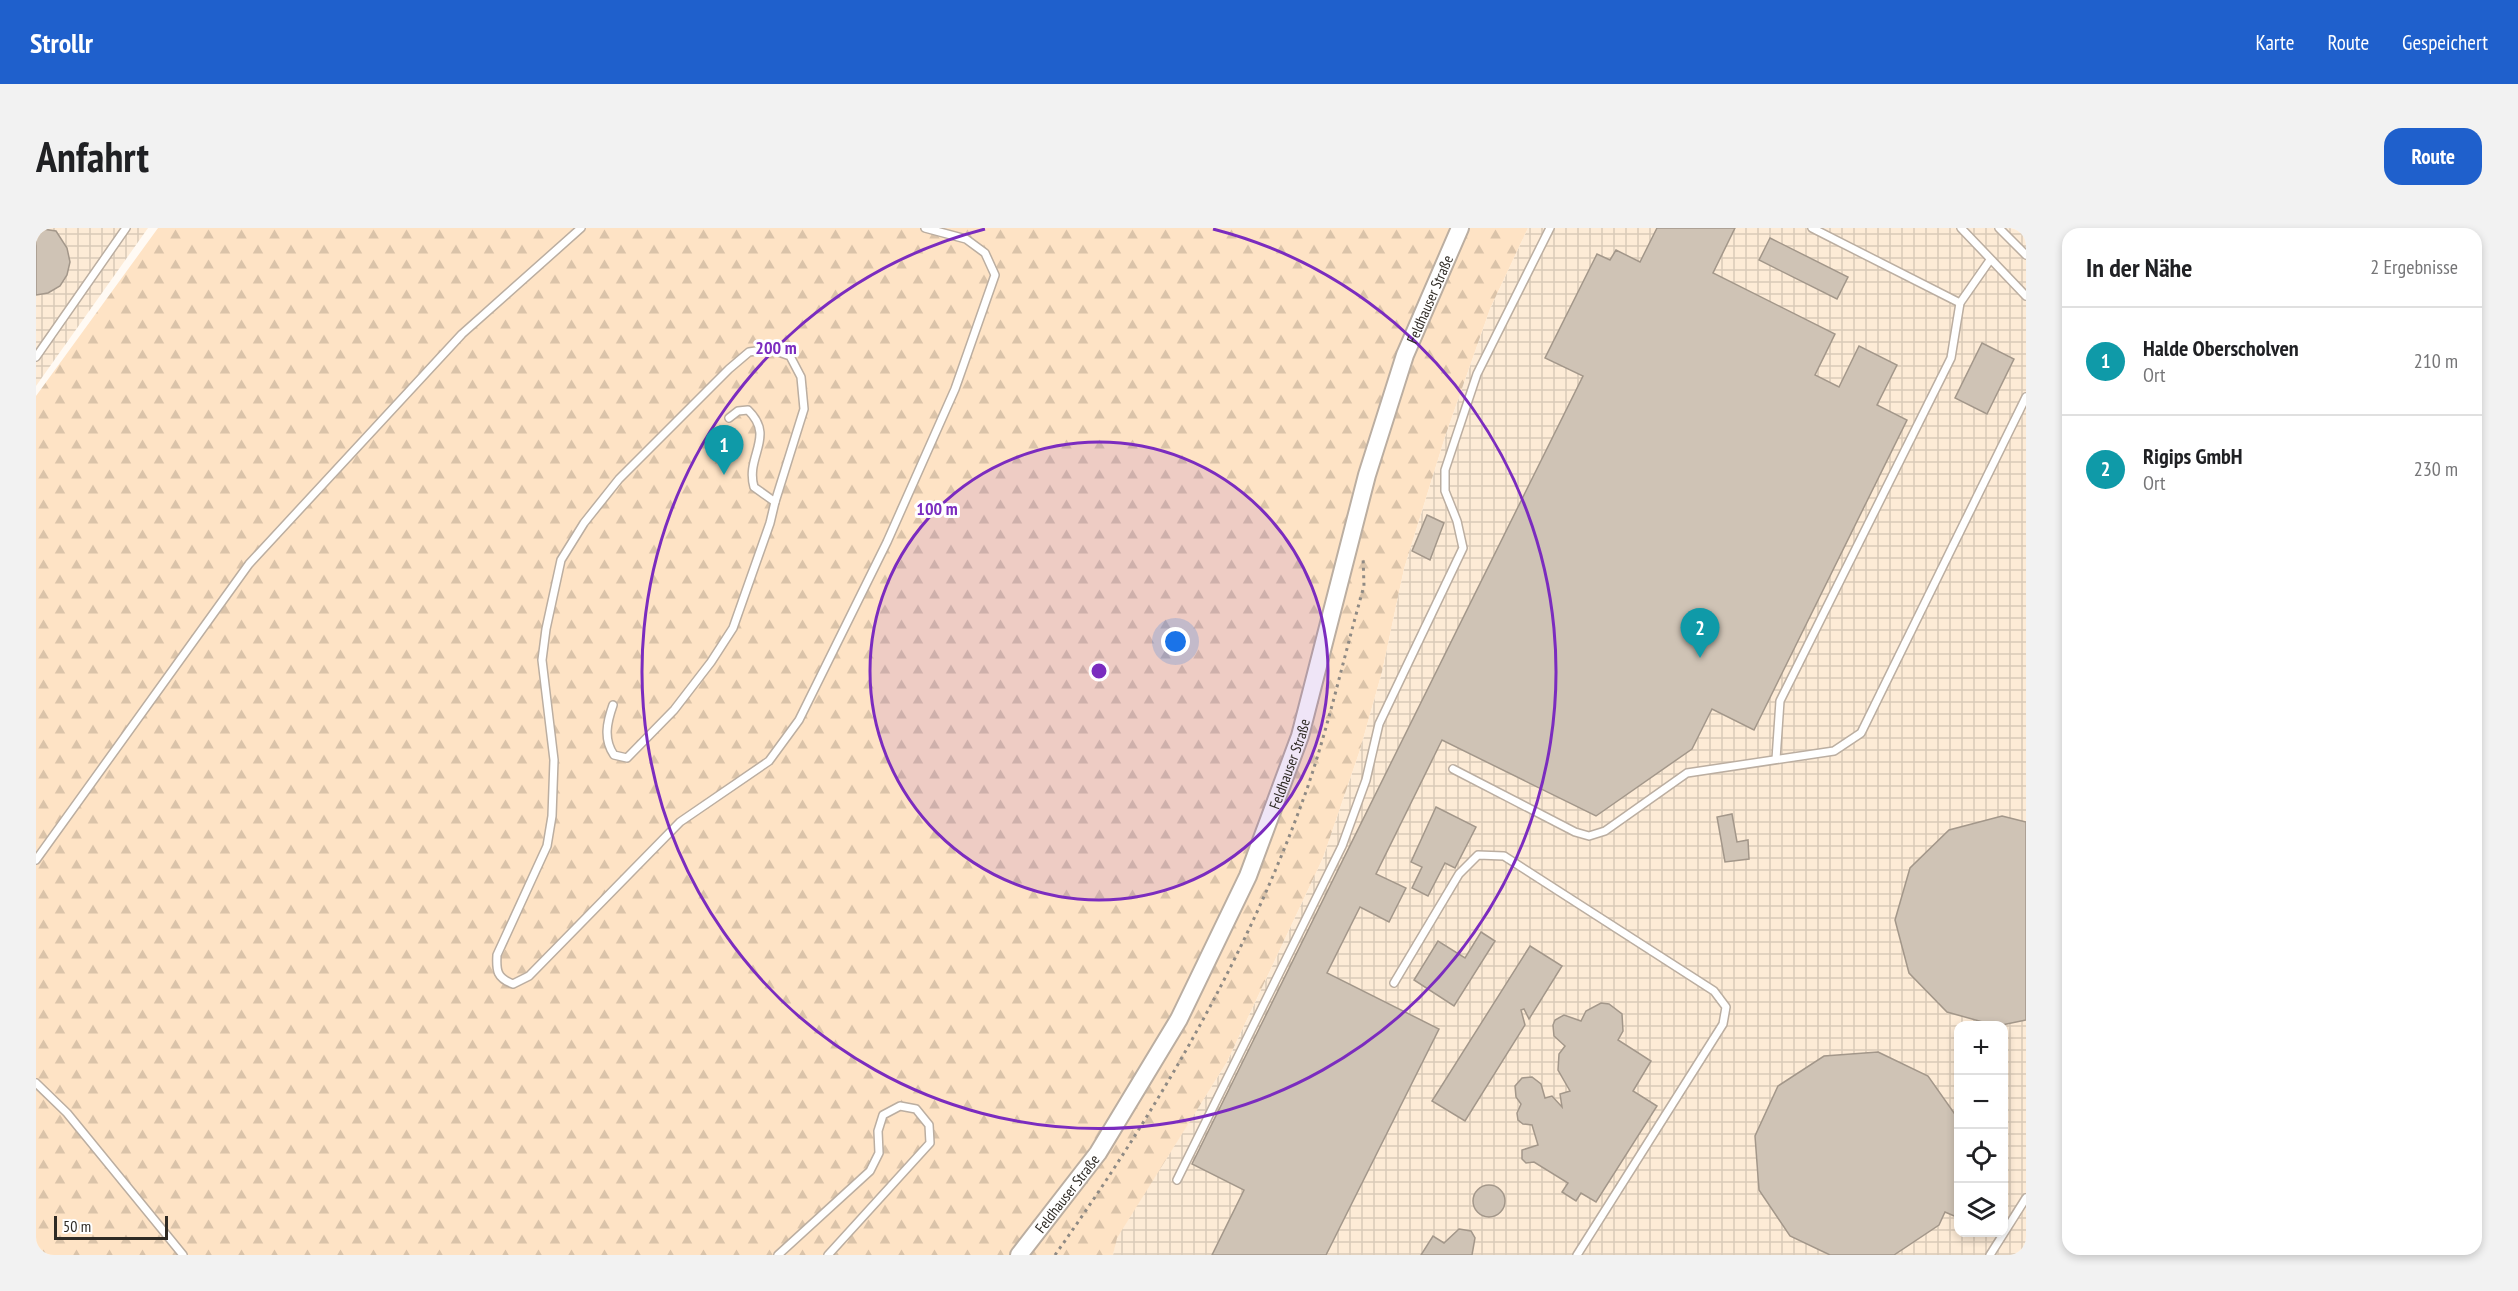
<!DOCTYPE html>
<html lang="de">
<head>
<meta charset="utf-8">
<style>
	body { margin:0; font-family:"PT Sans Narrow",sans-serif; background:#f2f2f2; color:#202124 }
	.controls { position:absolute; right:18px; bottom:18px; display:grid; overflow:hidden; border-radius:12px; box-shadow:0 3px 9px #0003 }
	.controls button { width:54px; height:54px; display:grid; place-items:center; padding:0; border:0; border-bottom:2px solid #e0e0e0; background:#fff; color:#202124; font:30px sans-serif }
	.scale { position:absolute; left:18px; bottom:15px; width:114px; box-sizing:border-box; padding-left:6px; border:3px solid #2f2b25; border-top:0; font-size:16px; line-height:21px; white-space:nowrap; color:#2f2b25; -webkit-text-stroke:4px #fff; paint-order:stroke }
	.you { position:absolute; left:1140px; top:414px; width:21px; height:21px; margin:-15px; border:4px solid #fff; border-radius:50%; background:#1a73e8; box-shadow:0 0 0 9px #1a73e833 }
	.badge { display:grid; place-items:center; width:39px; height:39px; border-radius:50%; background:#1f60cc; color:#fff; font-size:20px; font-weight:700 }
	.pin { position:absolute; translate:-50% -50px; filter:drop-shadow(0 2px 3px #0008) }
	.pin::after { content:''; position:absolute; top:32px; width:21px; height:18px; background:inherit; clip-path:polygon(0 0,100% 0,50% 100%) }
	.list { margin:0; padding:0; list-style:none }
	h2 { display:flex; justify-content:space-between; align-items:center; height:78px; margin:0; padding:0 24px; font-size:26px }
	h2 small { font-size:20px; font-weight:400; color:#757577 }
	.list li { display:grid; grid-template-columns:39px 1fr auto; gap:18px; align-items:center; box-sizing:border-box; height:108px; padding:0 24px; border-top:2px solid #e0e0e0 }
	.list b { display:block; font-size:22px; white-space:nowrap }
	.list p { margin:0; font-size:20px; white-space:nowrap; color:#757577 }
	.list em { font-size:20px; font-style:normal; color:#757577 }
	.icon { flex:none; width:33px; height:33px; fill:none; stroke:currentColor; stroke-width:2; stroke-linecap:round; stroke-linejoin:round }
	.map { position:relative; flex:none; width:1990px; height:1027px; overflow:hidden; border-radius:18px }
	header { display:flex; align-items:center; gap:36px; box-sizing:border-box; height:84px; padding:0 30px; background:#1f60cc; color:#fff }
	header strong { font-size:28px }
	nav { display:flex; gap:33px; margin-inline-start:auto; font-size:21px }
	.intro { display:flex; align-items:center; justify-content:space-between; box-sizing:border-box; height:144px; padding:0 36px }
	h1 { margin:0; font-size:42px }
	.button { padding:15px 27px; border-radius:18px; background:#1f60cc; color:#fff; font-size:21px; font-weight:700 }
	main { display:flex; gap:36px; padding:0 36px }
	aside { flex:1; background:#fff; border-radius:18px; box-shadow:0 3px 9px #0003 }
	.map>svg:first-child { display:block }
	.industrial { fill:url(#industrial-grid); fill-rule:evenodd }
	.forest { fill:url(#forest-firs) }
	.building { fill:#cfc3b5; stroke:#a3978a; stroke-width:1.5 }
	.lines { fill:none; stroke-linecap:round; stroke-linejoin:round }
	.service-casing { stroke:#bbaea1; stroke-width:10 }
	.tertiary-casing { stroke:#bbaea1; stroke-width:20 }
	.path { stroke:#8f8a84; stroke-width:3; stroke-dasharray:3 4.5; stroke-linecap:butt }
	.service { stroke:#fff; stroke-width:7 }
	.tertiary { stroke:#fff; stroke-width:16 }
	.ring { fill:none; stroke:#7b2cbf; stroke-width:3 }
	.labels { text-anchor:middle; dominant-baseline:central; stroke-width:6; stroke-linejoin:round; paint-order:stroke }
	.street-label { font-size:15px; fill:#2f2b25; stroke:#fff }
	.centre { fill:#7b2cbf; stroke:#fff; stroke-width:3 }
	.ring-label { font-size:18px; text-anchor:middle; font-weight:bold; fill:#7b2cbf; stroke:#fff; stroke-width:6; stroke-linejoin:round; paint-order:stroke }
</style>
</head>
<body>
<header>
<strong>Strollr</strong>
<nav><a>Karte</a><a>Route</a><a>Gespeichert</a></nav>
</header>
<div class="intro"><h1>Anfahrt</h1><a class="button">Route</a></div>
<main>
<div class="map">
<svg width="1990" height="1027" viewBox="0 0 1990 1027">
	<defs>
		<pattern id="industrial-grid" width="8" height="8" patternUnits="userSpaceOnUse" patternTransform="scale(1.5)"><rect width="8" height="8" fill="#fdebd6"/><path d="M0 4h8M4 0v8" fill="none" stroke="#d9cab8"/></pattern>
		<pattern id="forest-firs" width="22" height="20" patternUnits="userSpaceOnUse" patternTransform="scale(1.5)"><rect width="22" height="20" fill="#fee3c5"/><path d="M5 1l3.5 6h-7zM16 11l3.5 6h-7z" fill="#dac3a9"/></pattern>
	</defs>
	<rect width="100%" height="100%" fill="#fffaf4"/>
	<g class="industrial">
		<path d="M0 0H112L0 158Z"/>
		<path d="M1492 0H1990V1027H1077L1080 1010 1191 834 1287 630 1324 522 1346 444 1368 341 1409 209 1454 81ZM1922 798H1968V1004H1922Z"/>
	</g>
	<path class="forest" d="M122 0H1492L1454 81 1409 209 1368 341 1346 444 1324 522 1287 630 1191 834 1081 1010 1077 1027H0V168Z"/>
	<g class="building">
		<path d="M0 0 20 3 31 20 34 34 31 47 24 58 12 65 0 67Z"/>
		<path d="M1621 0H1699L1677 45 1799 106 1779 147 1803 159 1823 118 1861 137 1841 177 1871 192 1718 502 1676 481 1656 521 1560 588 1406 512 1340 646 1370 660 1353 694 1324 679 1291 745 1403 801 1290 1027H1176L1208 962 1156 936 1547 148 1509 130 1561 26 1574 32 1580 22 1604 34Z"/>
		<path d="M1734 10 1812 49 1801 71 1723 32Z"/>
		<path d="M1946 115 1978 131 1951 186 1919 170Z"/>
		<path d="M1391 287 1408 295 1394 332 1376 323Z"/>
		<path d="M1400 579 1440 599 1419 640 1409 635 1392 668 1376 660 1386 639 1375 634Z"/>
		<path d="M1696 586 1701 614 1712 612 1713 631 1689 634 1681 589Z"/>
		<path d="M1966 588 1990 594V792L1961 798 1911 784 1873 745 1859 692 1874 640 1913 602Z"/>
		<path d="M1445 704 1459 713 1418 778 1378 752 1402 713 1429 730Z"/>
		<path d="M1494 718 1526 738 1493 791 1488 781 1485 782 1489 797 1429 893 1396 873Z"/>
		<path d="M1565 775 1573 776 1586 786 1587 803 1582 812 1615 833 1597 863 1621 878 1560 974 1545 965 1540 973 1526 964 1532 955 1498 934 1490 935 1486 931V922L1502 917 1496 897 1487 896 1482 892 1481 885 1485 876 1480 869 1479 858 1486 850 1496 849 1505 856 1509 870 1516 868 1526 879 1524 866 1534 863 1522 842 1523 826 1529 818 1518 808 1517 797 1519 792 1528 787 1545 793 1550 783Z"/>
		<path d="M1842 824 1892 848 1923 892V990L1909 984 1903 997 1858 1027H1794L1754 1008 1723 962 1719 908 1742 858 1788 828Z"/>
		<circle cx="1453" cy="973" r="16"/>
		<path d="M1423 1001 1435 1003 1439 1010 1436 1027H1385L1397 1008 1408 1015Z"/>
	</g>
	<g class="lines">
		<g class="service-casing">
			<g id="service">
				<path d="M1776 0 1924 75"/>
				<path d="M1925 0 1990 68"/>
				<path d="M1963 0 1990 27"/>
				<path d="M0 129 90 0"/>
				<path d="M739 274 768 181 765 149 754 128 734 121 713 124 693 141 583 251 548 295 525 332 510 401 506 432 518 532 516 588 511 618 461 727C460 743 461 750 477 756L493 748 644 594 733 533 763 492 851 314 919 161 959 47 949 25 930 11 889 0"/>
				<path d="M577 477C571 494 567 511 578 527L591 530 638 482 675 434 697 400 734 295 739 274 718 259C709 228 740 209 712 182L702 183 693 190"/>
				<path d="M1740 531 1744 473 1915 130 1924 75 1954 32"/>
				<path d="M1417 541 1539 604 1553 608 1569 603 1651 545 1798 523 1825 505 1990 169"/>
				<path d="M0 632 213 336 426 106 545 0"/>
				<path d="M1358 755 1423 646 1442 627 1468 628 1678 763 1690 779 1687 796 1541 1027"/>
				<path d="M0 855 31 885 147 1027"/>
				<path d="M1141 952 1306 618 1330 552 1343 496 1427 320 1421 293 1409 263V242L1441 146 1514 0"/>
				<path d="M742 1027 834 943 843 925 842 903 847 887 864 878 880 881 893 897 894 915 792 1027"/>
				<path d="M1954 1027 1990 970"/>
			</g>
		</g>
		<g class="tertiary-casing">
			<g id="tertiary">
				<path id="s1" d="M983 1027 1062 925 1143 791 1212 648 1264 508 1331 247 1369 127 1424 0"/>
			</g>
		</g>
		<path class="path" d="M1019 1027C1121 883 1213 726 1272 558 1294 493 1309 424 1328 358L1327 328"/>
		<use href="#service" class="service"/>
		<use href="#tertiary" class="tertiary"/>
	</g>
	<circle cx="1063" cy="443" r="229" fill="#7b2cbf" fill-opacity=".12"/>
	<g class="ring">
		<circle cx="1063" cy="443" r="229"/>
		<path d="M1177 1A457 457 0 1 1 949 1"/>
	</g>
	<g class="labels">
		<g class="street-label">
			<text stroke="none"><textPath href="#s1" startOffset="1050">Feldhauser Straße</textPath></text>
			<text stroke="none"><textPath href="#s1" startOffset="564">Feldhauser Straße</textPath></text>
			<text stroke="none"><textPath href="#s1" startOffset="78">Feldhauser Straße</textPath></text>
		</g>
	</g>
	<circle cx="1063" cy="443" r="9" class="centre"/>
	<g class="ring-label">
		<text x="740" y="126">200 m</text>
		<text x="901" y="287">100 m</text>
	</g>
</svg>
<div class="controls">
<button>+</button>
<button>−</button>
<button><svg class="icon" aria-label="locate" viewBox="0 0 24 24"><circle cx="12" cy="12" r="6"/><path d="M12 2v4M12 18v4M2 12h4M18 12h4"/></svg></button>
<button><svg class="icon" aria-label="layers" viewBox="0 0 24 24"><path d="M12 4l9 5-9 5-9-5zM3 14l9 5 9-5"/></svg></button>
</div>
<div class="scale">50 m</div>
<div class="you"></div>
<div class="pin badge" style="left:688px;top:247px;background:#0f9aa8">1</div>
<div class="pin badge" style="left:1664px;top:430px;background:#0f9aa8">2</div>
</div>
<aside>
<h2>In der Nähe<small>2 Ergebnisse</small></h2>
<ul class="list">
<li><span class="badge" style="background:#0f9aa8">1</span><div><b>Halde Oberscholven</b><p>Ort</p></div><em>210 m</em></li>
<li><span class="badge" style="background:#0f9aa8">2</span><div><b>Rigips GmbH</b><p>Ort</p></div><em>230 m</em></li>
</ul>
</aside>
</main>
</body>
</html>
